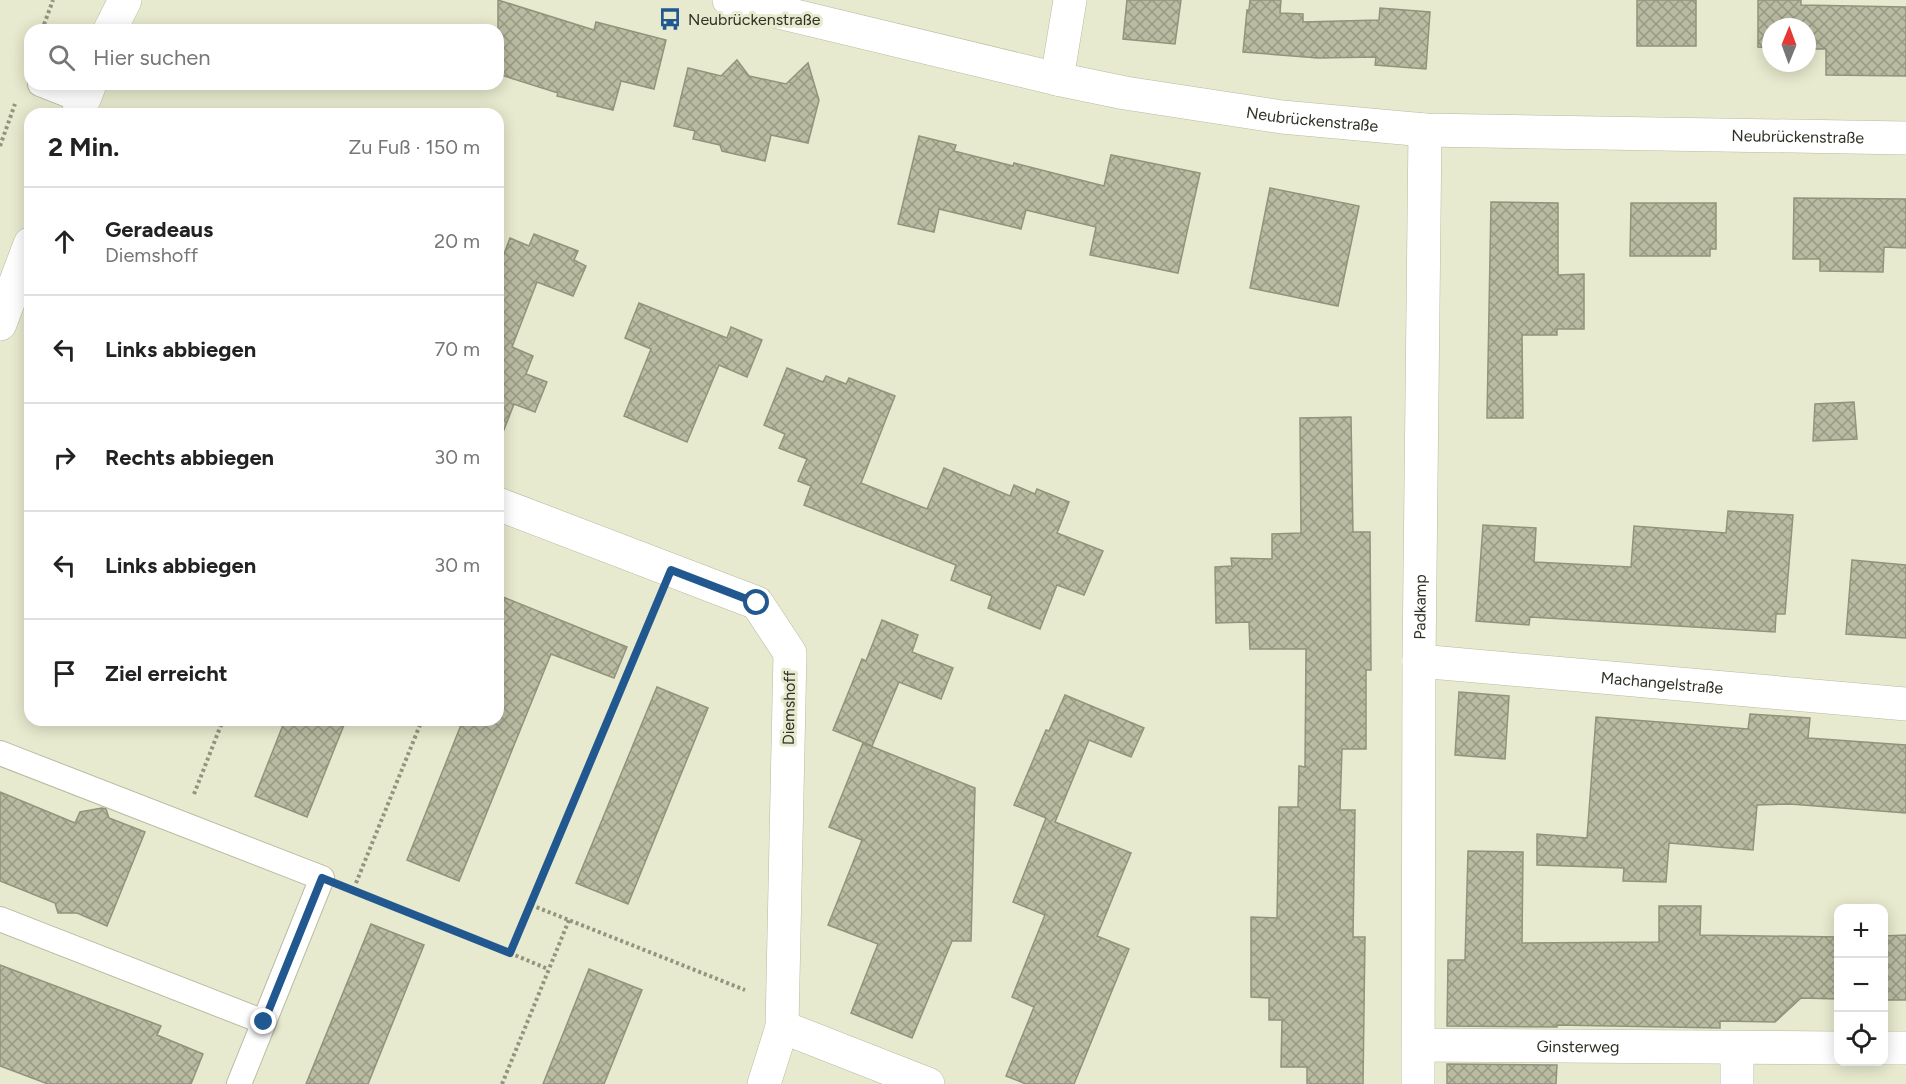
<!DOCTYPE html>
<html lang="de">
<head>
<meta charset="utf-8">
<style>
	body { margin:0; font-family:Figtree,sans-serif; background:#f2f2f2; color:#222 }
	.controls { position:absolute; right:18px; bottom:18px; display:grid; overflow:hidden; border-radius:12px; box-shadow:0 3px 15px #0003 }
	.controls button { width:54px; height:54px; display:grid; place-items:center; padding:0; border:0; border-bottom:2px solid #e0e0e0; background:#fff; color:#222; font:30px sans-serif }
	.compass { position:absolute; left:1762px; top:18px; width:54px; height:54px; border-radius:50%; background:#fff; box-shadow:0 3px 15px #0003; rotate:1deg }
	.stop { position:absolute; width:18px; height:18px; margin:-14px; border:4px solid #225890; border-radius:50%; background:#fff }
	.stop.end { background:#225890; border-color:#fff; box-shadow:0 2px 6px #0008 }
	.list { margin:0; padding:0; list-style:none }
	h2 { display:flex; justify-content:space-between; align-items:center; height:78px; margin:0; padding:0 24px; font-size:26px }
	h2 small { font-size:20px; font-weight:400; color:#767676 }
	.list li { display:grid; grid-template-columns:39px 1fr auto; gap:18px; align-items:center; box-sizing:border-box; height:108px; padding:0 24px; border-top:2px solid #e0e0e0 }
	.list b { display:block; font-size:22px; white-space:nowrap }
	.list p { margin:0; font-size:20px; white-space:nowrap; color:#767676 }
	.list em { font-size:20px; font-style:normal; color:#767676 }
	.icon { flex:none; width:33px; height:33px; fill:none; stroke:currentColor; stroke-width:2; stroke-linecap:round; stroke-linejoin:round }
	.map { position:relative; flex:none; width:1906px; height:1084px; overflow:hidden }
	.search { position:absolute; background:#fff; box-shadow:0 3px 15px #0003; left:24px; top:24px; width:480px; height:66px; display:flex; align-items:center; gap:15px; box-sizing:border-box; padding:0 21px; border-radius:18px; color:#767676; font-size:22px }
	.panel { position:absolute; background:#fff; box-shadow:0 3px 15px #0003; left:24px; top:108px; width:480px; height:618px; border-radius:18px }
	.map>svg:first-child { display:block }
	.building { fill:url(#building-cross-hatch); stroke:#91947a; stroke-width:1.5 }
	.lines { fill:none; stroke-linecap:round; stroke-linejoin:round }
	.lane-casing { stroke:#b8baa0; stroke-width:26 }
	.street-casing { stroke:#b8baa0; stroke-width:34 }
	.secondary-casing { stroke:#b8baa0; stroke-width:34 }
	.path { stroke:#929480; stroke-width:4; stroke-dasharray:3 3; stroke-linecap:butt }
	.lane { stroke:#fff; stroke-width:24 }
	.street { stroke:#fff; stroke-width:33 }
	.secondary { stroke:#fff; stroke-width:33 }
	.route { stroke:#225890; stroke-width:8 }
	.labels { text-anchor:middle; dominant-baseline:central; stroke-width:6; stroke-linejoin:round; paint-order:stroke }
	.poi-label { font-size:16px; fill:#303126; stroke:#e7eace; text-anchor:start }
	.street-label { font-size:16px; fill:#303126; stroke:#e7eace }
</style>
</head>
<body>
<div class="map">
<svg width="1906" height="1084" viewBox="0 0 1906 1084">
	<defs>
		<pattern id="building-cross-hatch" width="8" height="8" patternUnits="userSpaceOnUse" patternTransform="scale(1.5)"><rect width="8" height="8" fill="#babca2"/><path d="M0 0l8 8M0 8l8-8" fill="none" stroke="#989984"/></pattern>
	</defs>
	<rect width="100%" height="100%" fill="#e7eace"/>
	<g class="building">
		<path d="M498 0 594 30 596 22 666 40 654 89 621 81 613 110 557 96 558 93 498 74Z"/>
		<path d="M1127 0H1181L1175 44 1123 39Z"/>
		<path d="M1250 0H1281L1280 13 1303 14V22L1379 20 1380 8 1430 12 1426 69 1375 65 1376 57 1318 58 1243 52 1247 10H1249Z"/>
		<rect x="1637" y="0" width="59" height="46"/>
		<path d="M1758 0H1801V5L1906 7V76L1826 75V49H1807V27H1771V48L1758 47Z"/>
		<path d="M737 60 749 76 786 84 808 63 819 100 808 143 771 135 765 161 722 151 720 145 693 139 695 131 674 126 688 68 721 76Z"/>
		<path d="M919 136 956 145 954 151 1013 166 1014 163 1104 186 1111 155 1200 173 1178 273 1090 255 1096 227 1026 210 1021 229 939 209 934 232 898 224Z"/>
		<path d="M1270 188 1359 206 1338 306 1250 288Z"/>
		<path d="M1794 198 1906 199V248L1884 247 1883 272 1820 271V259H1793Z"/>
		<path d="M1491 202 1558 203V275L1584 274V329H1557V335H1522L1523 418H1487Z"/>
		<path d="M1631 203H1716V249H1710V256H1630Z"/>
		<path d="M534 234 578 251 574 260 586 266 573 296 537 282 512 347 533 356 526 374 547 382 535 412 514 404 500 440H498V270L510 238 529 246Z"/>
		<path d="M639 303 727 338 731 327 762 340 747 377 719 365 687 442 624 416 651 349 625 338Z"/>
		<path d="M787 368 823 382 826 376 846 384 849 378 895 396 861 483 927 509 944 468 1010 496 1014 485 1035 494 1037 489 1069 502 1057 533 1103 551 1084 595 1057 585 1040 629 988 608 992 596 951 580 956 565 804 505 811 486 798 481 807 459 779 448 785 434 764 425Z"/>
		<path d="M1854 402 1857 439 1813 441 1815 404Z"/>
		<path d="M1351 417 1353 532H1370L1371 670H1366V749H1342L1340 810H1355L1353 937H1365L1363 1084H1307V1067H1281L1282 1020H1269V998L1251 997V917L1277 918 1279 807H1298L1299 766 1305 767 1306 649H1250L1249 622 1216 623 1215 567 1232 566 1231 558 1272 559V534L1301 533 1300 418Z"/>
		<path d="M1728 511 1793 515 1785 614H1776L1775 632 1530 617 1529 625 1476 621 1483 525 1536 528 1534 562 1631 567 1634 526 1726 533Z"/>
		<path d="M1852 560 1906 565V638L1846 634Z"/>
		<path d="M498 595 627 647 614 678 551 654 459 881 407 860 463 720H498Z"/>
		<path d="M882 620 918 635 912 652 953 668 941 699 899 682 872 746 833 730 862 659 866 661Z"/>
		<path d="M657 687 708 708 628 904 576 883Z"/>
		<path d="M1459 692 1509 696 1505 759 1455 755Z"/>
		<path d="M1065 695 1144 728 1131 757 1089 740 1055 822 1131 853 1097 936 1129 949 1074 1084H1026L1006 1076 1034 1007 1012 997 1045 915 1013 902 1046 818 1014 805 1046 730 1049 731Z"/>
		<path d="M1750 714 1810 718 1808 738 1906 745V813L1790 804 1757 805 1753 850 1669 843 1666 882 1623 881 1624 868 1537 865V834L1587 838 1596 717 1748 729Z"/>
		<path d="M285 720H346L307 817 255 796Z"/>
		<path d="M863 743 975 788 971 941H952L912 1038 851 1013 878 944 828 925 862 840 829 827Z"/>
		<path d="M0 792 75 823 80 812 102 808 106 809 109 818 145 832 107 926 77 913H58L55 903 0 881Z"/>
		<path d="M1468 851 1523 852 1522 943 1659 942V906H1701L1700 935 1839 937V999L1801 998 1775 1022 1720 1021V1028L1557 1025V1027L1447 1026 1448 960H1465Z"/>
		<path d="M371 924 424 945 368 1084H306Z"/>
		<path d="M1906 935V1000H1884V936Z"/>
		<path d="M0 965 161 1026 157 1035 203 1054 191 1084H48L0 1066Z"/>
		<path d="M589 969 642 990 604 1084H543Z"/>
		<path d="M1447 1064 1557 1065 1556 1084H1447Z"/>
	</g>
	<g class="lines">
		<g class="lane-casing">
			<g id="lane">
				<path d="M40 84 83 101"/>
				<path d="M0 753 322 878 264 1022"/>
				<path d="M0 919 264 1022 239 1084"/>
			</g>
		</g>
		<g class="street-casing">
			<g id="street">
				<path d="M110 30 125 0"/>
				<path d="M1057 79 1070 0"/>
				<path d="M78 114 90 84"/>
				<path d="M0 324 30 244"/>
				<path d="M498 504 757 603 790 653 782 1027 764 1084"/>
				<path id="s1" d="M1419 661 1906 704"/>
				<path d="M782 1027 928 1084"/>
				<path id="s2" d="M1419 1045 1838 1048"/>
				<path d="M1884 1048H1906"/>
				<path id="s3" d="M1418 1084 1419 661 1425 130"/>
				<path d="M1737 1084V1048"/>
			</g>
		</g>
		<g class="secondary-casing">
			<g id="secondary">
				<path id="s4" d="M729 0 1057 79 1125 93 1282 117 1425 130 1906 138"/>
			</g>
		</g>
		<g class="path">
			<path d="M42 30 53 0"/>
			<path d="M0 146 15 104"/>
			<path d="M194 794 223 720"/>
			<path d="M356 883 422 720"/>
			<path d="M353 889 510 953 657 604"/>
			<path d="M531 905 745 990"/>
			<path d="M510 953 548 969"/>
			<path d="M502 1084 569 920"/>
		</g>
		<use href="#lane" class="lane"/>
		<use href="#street" class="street"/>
		<use href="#secondary" class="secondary"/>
	</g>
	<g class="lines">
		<path class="route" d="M264 1022 322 878 510 953 671 570 757 603"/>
	</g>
	<defs>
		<g id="bus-bare" transform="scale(1.8)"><path d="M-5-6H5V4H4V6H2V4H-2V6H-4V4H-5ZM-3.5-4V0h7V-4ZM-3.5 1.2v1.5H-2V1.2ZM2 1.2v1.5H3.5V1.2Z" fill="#225890" stroke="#e7eace" stroke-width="2.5" paint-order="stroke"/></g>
	</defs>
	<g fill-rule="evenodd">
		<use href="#bus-bare" x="670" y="19"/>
	</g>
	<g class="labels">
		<g class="poi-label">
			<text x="688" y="19">Neubrückenstraße</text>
		</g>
		<g class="street-label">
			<text stroke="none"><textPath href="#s4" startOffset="596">Neubrückenstraße</textPath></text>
			<text stroke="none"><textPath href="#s4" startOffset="1082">Neubrückenstraße</textPath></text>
			<text stroke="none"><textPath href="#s3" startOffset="477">Padkamp</textPath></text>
			<text stroke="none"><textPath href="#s1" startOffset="244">Machangelstraße</textPath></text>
			<text transform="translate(789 708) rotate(-89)">Diemshoff</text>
			<text stroke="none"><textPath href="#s2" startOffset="159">Ginsterweg</textPath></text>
		</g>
	</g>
</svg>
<div class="controls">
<button>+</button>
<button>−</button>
<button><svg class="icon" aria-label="locate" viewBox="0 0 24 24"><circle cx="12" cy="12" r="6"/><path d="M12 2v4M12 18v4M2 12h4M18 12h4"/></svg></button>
</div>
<svg class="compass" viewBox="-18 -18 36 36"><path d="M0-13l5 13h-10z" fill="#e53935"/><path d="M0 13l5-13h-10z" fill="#767676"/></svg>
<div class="stop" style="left:757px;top:603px"></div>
<div class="stop end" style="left:264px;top:1022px"></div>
<div class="search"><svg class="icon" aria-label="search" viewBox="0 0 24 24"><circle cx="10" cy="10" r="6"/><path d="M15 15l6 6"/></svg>Hier suchen</div>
<section class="panel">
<h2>2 Min.<small>Zu Fuß · 150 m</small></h2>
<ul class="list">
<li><svg class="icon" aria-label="ahead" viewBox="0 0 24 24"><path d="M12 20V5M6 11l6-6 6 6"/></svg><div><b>Geradeaus</b><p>Diemshoff</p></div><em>20 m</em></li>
<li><svg class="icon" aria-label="left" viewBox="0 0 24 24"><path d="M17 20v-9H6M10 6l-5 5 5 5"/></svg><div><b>Links abbiegen</b></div><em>70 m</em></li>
<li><svg class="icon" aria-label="right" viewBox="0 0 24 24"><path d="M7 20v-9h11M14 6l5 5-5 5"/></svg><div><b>Rechts abbiegen</b></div><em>30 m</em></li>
<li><svg class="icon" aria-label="left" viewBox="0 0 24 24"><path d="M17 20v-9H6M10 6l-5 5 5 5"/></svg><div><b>Links abbiegen</b></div><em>30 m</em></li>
<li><svg class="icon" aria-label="arrive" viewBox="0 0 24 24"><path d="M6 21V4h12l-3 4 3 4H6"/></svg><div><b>Ziel erreicht</b></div></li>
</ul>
</section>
</div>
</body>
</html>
